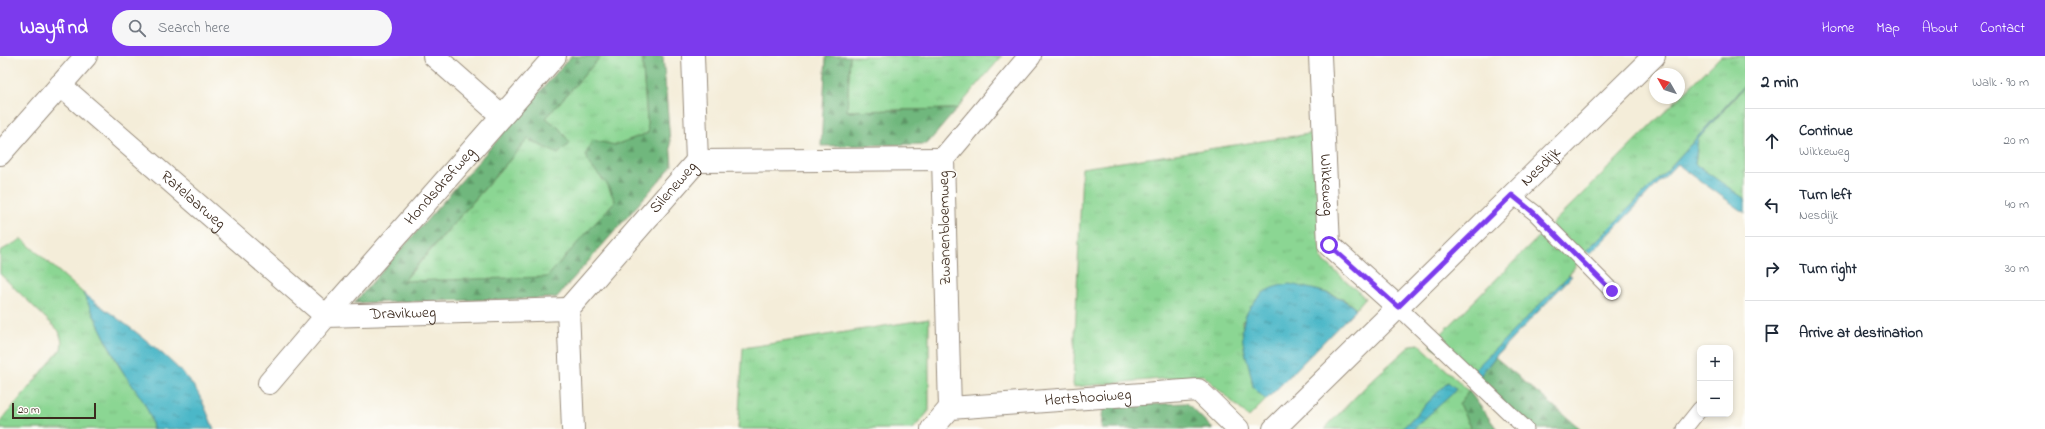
<!DOCTYPE html>
<html lang="en">
<head>
<meta charset="utf-8">
<style>
	body { margin:0; font-family:"Indie Flower",sans-serif; background:#f6f6f7; color:#1f2937 }
	.controls { position:absolute; right:12px; bottom:12px; display:grid; overflow:hidden; border-radius:8px; box-shadow:0 2px 6px #0003 }
	.controls button { width:36px; height:36px; display:grid; place-items:center; padding:0; border:0; border-bottom:1px solid #e0e1e3; background:#fff; color:#1f2937; font:20px sans-serif }
	.compass { position:absolute; left:1649px; top:12px; width:36px; height:36px; border-radius:50%; background:#fff; box-shadow:0 2px 6px #0003; rotate:309deg }
	.scale { position:absolute; left:12px; bottom:10px; width:84px; box-sizing:border-box; padding-left:4px; border:2px solid #3b2a1e; border-top:0; font-size:11px; line-height:14px; white-space:nowrap; color:#3b2a1e; -webkit-text-stroke:3px #fdfcf7; paint-order:stroke }
	.stop { position:absolute; width:12px; height:12px; margin:-9px; border:3px solid #7c3aed; border-radius:50%; background:#fff }
	.stop.end { background:#7c3aed; border-color:#fff; box-shadow:0 1px 4px #0008 }
	.list { margin:0; padding:0; list-style:none }
	h2 { display:flex; justify-content:space-between; align-items:center; height:52px; margin:0; padding:0 16px; font-size:17px }
	h2 small { font-size:13px; font-weight:400; color:#747a83 }
	.list li { display:grid; grid-template-columns:26px 1fr auto; gap:12px; align-items:center; box-sizing:border-box; height:64px; padding:0 16px; border-top:1px solid #e0e1e3 }
	.list b { display:block; font-size:15px; white-space:nowrap }
	.list p { margin:0; font-size:13px; white-space:nowrap; color:#747a83 }
	.list em { font-size:13px; font-style:normal; color:#747a83 }
	.icon { flex:none; width:22px; height:22px; fill:none; stroke:currentColor; stroke-width:2; stroke-linecap:round; stroke-linejoin:round }
	.map { position:relative; flex:none; width:1745px; height:373px; overflow:hidden }
	header { display:flex; align-items:center; gap:24px; box-sizing:border-box; height:56px; padding:0 20px; background:#7c3aed; color:#fff }
	header strong { font-size:19px }
	nav { display:flex; gap:22px; margin-inline-start:auto; font-size:14px }
	.search { width:280px; height:36px; background:#f6f6f7; display:flex; align-items:center; gap:10px; box-sizing:border-box; padding:0 14px; border-radius:22px; color:#747a83; font-size:15px }
	main { display:flex }
	aside { flex:1; background:#fff }
	.map>svg:first-child { display:block }
	.grass { fill:url(#grass-tufts); stroke:#638058 }
	.forest { fill:url(#forest-firs); stroke:#56704e }
	.water { fill:url(#water-ripples); stroke:#447073 }
	.lines { fill:none; stroke-linecap:round; stroke-linejoin:round }
	.lane-casing { stroke:#988c7c; stroke-width:17 }
	.street-casing { stroke:#988c7c; stroke-width:24 }
	.lane { stroke:#fff; stroke-width:15 }
	.street { stroke:#fff; stroke-width:22 }
	.route { stroke:#7c3aed; stroke-width:5 }
	.labels { text-anchor:middle; dominant-baseline:central; stroke-width:3; stroke-linejoin:round; paint-order:stroke }
	.street-label { font-size:16px; fill:#3b2a1e; stroke:#fdfcf7 }
</style>
</head>
<body>
<header>
<strong>Wayfind</strong>
<div class="search"><svg class="icon" aria-label="search" viewBox="0 0 24 24"><circle cx="10" cy="10" r="6"/><path d="M15 15l6 6"/></svg>Search here</div>
<nav><a>Home</a><a>Map</a><a>About</a><a>Contact</a></nav>
</header>
<main>
<div class="map">
<svg width="1745" height="373" viewBox="0 0 1745 373">
	<defs>
		<pattern id="grass-tufts" width="24" height="20" patternUnits="userSpaceOnUse"><rect width="24" height="20" fill="#8bd693"/><path d="M3 7l-1-3M5 7V3M7 7l1-3M15 17l-1-3M17 17v-4M19 17l1-3" fill="none" stroke="#79b87e"/></pattern>
		<pattern id="forest-firs" width="22" height="20" patternUnits="userSpaceOnUse"><rect width="22" height="20" fill="#70b77d"/><path d="M5 1l3.5 6h-7zM16 11l3.5 6h-7z" fill="#5d9566"/></pattern>
		<pattern id="water-ripples" width="26" height="14" patternUnits="userSpaceOnUse"><rect width="26" height="14" fill="#4cb7c8"/><path d="M2 4q2-2 4 0t4 0M15 11q2-2 4 0t4 0" fill="none" stroke="#4095a2"/></pattern>
	</defs>
	<rect width="100%" height="100%" fill="#fdfcf7"/>
	<filter id="ink" filterUnits="userSpaceOnUse"><feTurbulence type="fractalNoise" baseFrequency=".025" numOctaves="2"/><feDisplacementMap in="SourceGraphic" scale="8" xChannelSelector="R" yChannelSelector="G"/><feConvolveMatrix kernelMatrix="1 2 1 2 8 2 1 2 1" color-interpolation-filters="sRGB"/></filter>
	<filter id="wash" filterUnits="userSpaceOnUse"><feTurbulence type="fractalNoise" baseFrequency=".012" numOctaves="4" result="noise"/><feDisplacementMap in="SourceGraphic" scale="16" xChannelSelector="R" yChannelSelector="G"/><feGaussianBlur stdDeviation="0.9" result="paint"/><feColorMatrix in="noise" values="0 0 0 0 0 0 0 0 0 0 0 0 0 0 0 0 0 1.4 0 .05"/><feComposite in="paint" operator="in"/></filter>
	<g filter="url(#wash)">
		<rect width="100%" height="100%" fill="#f4edd9"/>
		<g class="grass">
			<path d="M601 0H642L648 77 615 89 589 108 607 128 615 145 547 222 403 226 528 83 558 98 559 72 546 62Z"/>
			<path d="M850 0H1002L957 53 847 55Z"/>
			<path d="M1721 0H1745V29L1671 110 1586 195 1569 219 1474 314 1430 289Z"/>
			<path d="M1745 30V146L1695 108 1698 83Z"/>
			<path d="M1315 77 1321 202 1365 242 1356 253C1344 242 1333 237 1317 235L1242 265C1243 288 1250 308 1253 331L1266 344 1249 361 1203 319 1073 331 1082 112Z"/>
			<path d="M22 183 83 237 119 310 142 342 152 363 153 373H0V366L61 293 62 286 59 275 0 218V195Z"/>
			<path d="M929 263V355L913 373H738L743 292Z"/>
			<path d="M1419 288 1469 335 1459 348 1471 373H1413L1455 333 1448 326 1402 373H1324L1373 323 1411 289Z"/>
		</g>
		<g class="forest">
			<path d="M571 0H601L546 62 559 72 570 87 558 98 528 83 403 225 547 221 615 145 607 128 589 108 586 98 592 84 615 89 648 77 642 0H663L672 110 556 242 354 247Z"/>
			<path d="M826 0H850L847 55 957 53 927 88 821 90Z"/>
			<path d="M1495 301 1581 373H1535L1466 325 1480 320Z"/>
			<path d="M1469 335 1497 373H1471L1459 348Z"/>
			<path d="M1187 347 1213 373H1101L1103 350Z"/>
		</g>
		<g class="water">
			<path d="M1745 29 1698 83 1695 108 1745 143V157L1677 108 1590 198 1586 195 1671 110Z"/>
			<path d="M1569 219 1572 220 1495 301 1480 320 1474 314Z"/>
			<path d="M1290 228C1314 234 1336 236 1356 253L1266 344 1253 331C1249 298 1230 274 1255 245 1265 233 1274 230 1290 228Z"/>
			<path d="M83 237C119 264 159 290 189 324 201 338 207 357 214 373H153C150 347 131 331 119 309 106 285 95 261 83 237Z"/>
			<path d="M1448 326 1456 333 1451 339 1413 373H1402Z"/>
		</g>
	</g>
	<g filter="url(#ink)">
		<g class="lines">
			<g class="lane-casing">
				<g id="lane">
					<path d="M1512 139 1535 157 1612 235"/>
					<path d="M1398 251 1526 373"/>
					<path d="M1684 373 1700 353"/>
				</g>
			</g>
			<g class="street-casing">
				<g id="street">
					<path d="M434 0 501 59"/>
					<path d="M693 0 697 105"/>
					<path id="s1" d="M1320 0 1329 189 1398 251"/>
					<path id="s2" d="M60 29 326 260 555 0"/>
					<path d="M0 98 86 0"/>
					<path id="s3" d="M269 327 326 260 568 253"/>
					<path d="M950 352 943 103 1030 0"/>
					<path id="s4" d="M573 373 568 253 697 105 943 103"/>
					<path id="s5" d="M932 373 950 352 1198 334 1238 373"/>
					<path id="s6" d="M1274 373 1654 0"/>
				</g>
			</g>
			<use href="#lane" class="lane"/>
			<use href="#street" class="street"/>
		</g>
	</g>
	<g class="lines" filter="url(#ink)">
		<path class="route" d="M1329 189 1398 251 1512 139 1534 157 1612 235"/>
	</g>
	<g class="labels">
		<g class="street-label">
			<text stroke="none"><textPath href="#s6" startOffset="374">Nesdijk</textPath></text>
			<text stroke="none"><textPath href="#s2" startOffset="525">Hondsdrafweg</textPath></text>
			<text stroke="none"><textPath href="#s1" startOffset="129">Wikkeweg</textPath></text>
			<text stroke="none"><textPath href="#s4" startOffset="281">Sileneweg</textPath></text>
			<text stroke="none"><textPath href="#s2" startOffset="176">Ratelaarweg</textPath></text>
			<text transform="translate(945 172) rotate(-91)">Zwanenbloemweg</text>
			<text stroke="none"><textPath href="#s3" startOffset="165">Dravikweg</textPath></text>
			<text stroke="none"><textPath href="#s5" startOffset="166">Hertshooiweg</textPath></text>
		</g>
	</g>
</svg>
<div class="controls">
<button>+</button>
<button>−</button>
</div>
<svg class="compass" viewBox="-18 -18 36 36"><path d="M0-13l5 13h-10z" fill="#e53935"/><path d="M0 13l5-13h-10z" fill="#747a83"/></svg>
<div class="scale">20 m</div>
<div class="stop" style="left:1329px;top:189px"></div>
<div class="stop end" style="left:1612px;top:235px"></div>
</div>
<aside>
<h2>2 min<small>Walk · 90 m</small></h2>
<ul class="list">
<li><svg class="icon" aria-label="ahead" viewBox="0 0 24 24"><path d="M12 20V5M6 11l6-6 6 6"/></svg><div><b>Continue</b><p>Wikkeweg</p></div><em>20 m</em></li>
<li><svg class="icon" aria-label="left" viewBox="0 0 24 24"><path d="M17 20v-9H6M10 6l-5 5 5 5"/></svg><div><b>Turn left</b><p>Nesdijk</p></div><em>40 m</em></li>
<li><svg class="icon" aria-label="right" viewBox="0 0 24 24"><path d="M7 20v-9h11M14 6l5 5-5 5"/></svg><div><b>Turn right</b></div><em>30 m</em></li>
<li><svg class="icon" aria-label="arrive" viewBox="0 0 24 24"><path d="M6 21V4h12l-3 4 3 4H6"/></svg><div><b>Arrive at destination</b></div></li>
</ul>
</aside>
</main>
</body>
</html>
